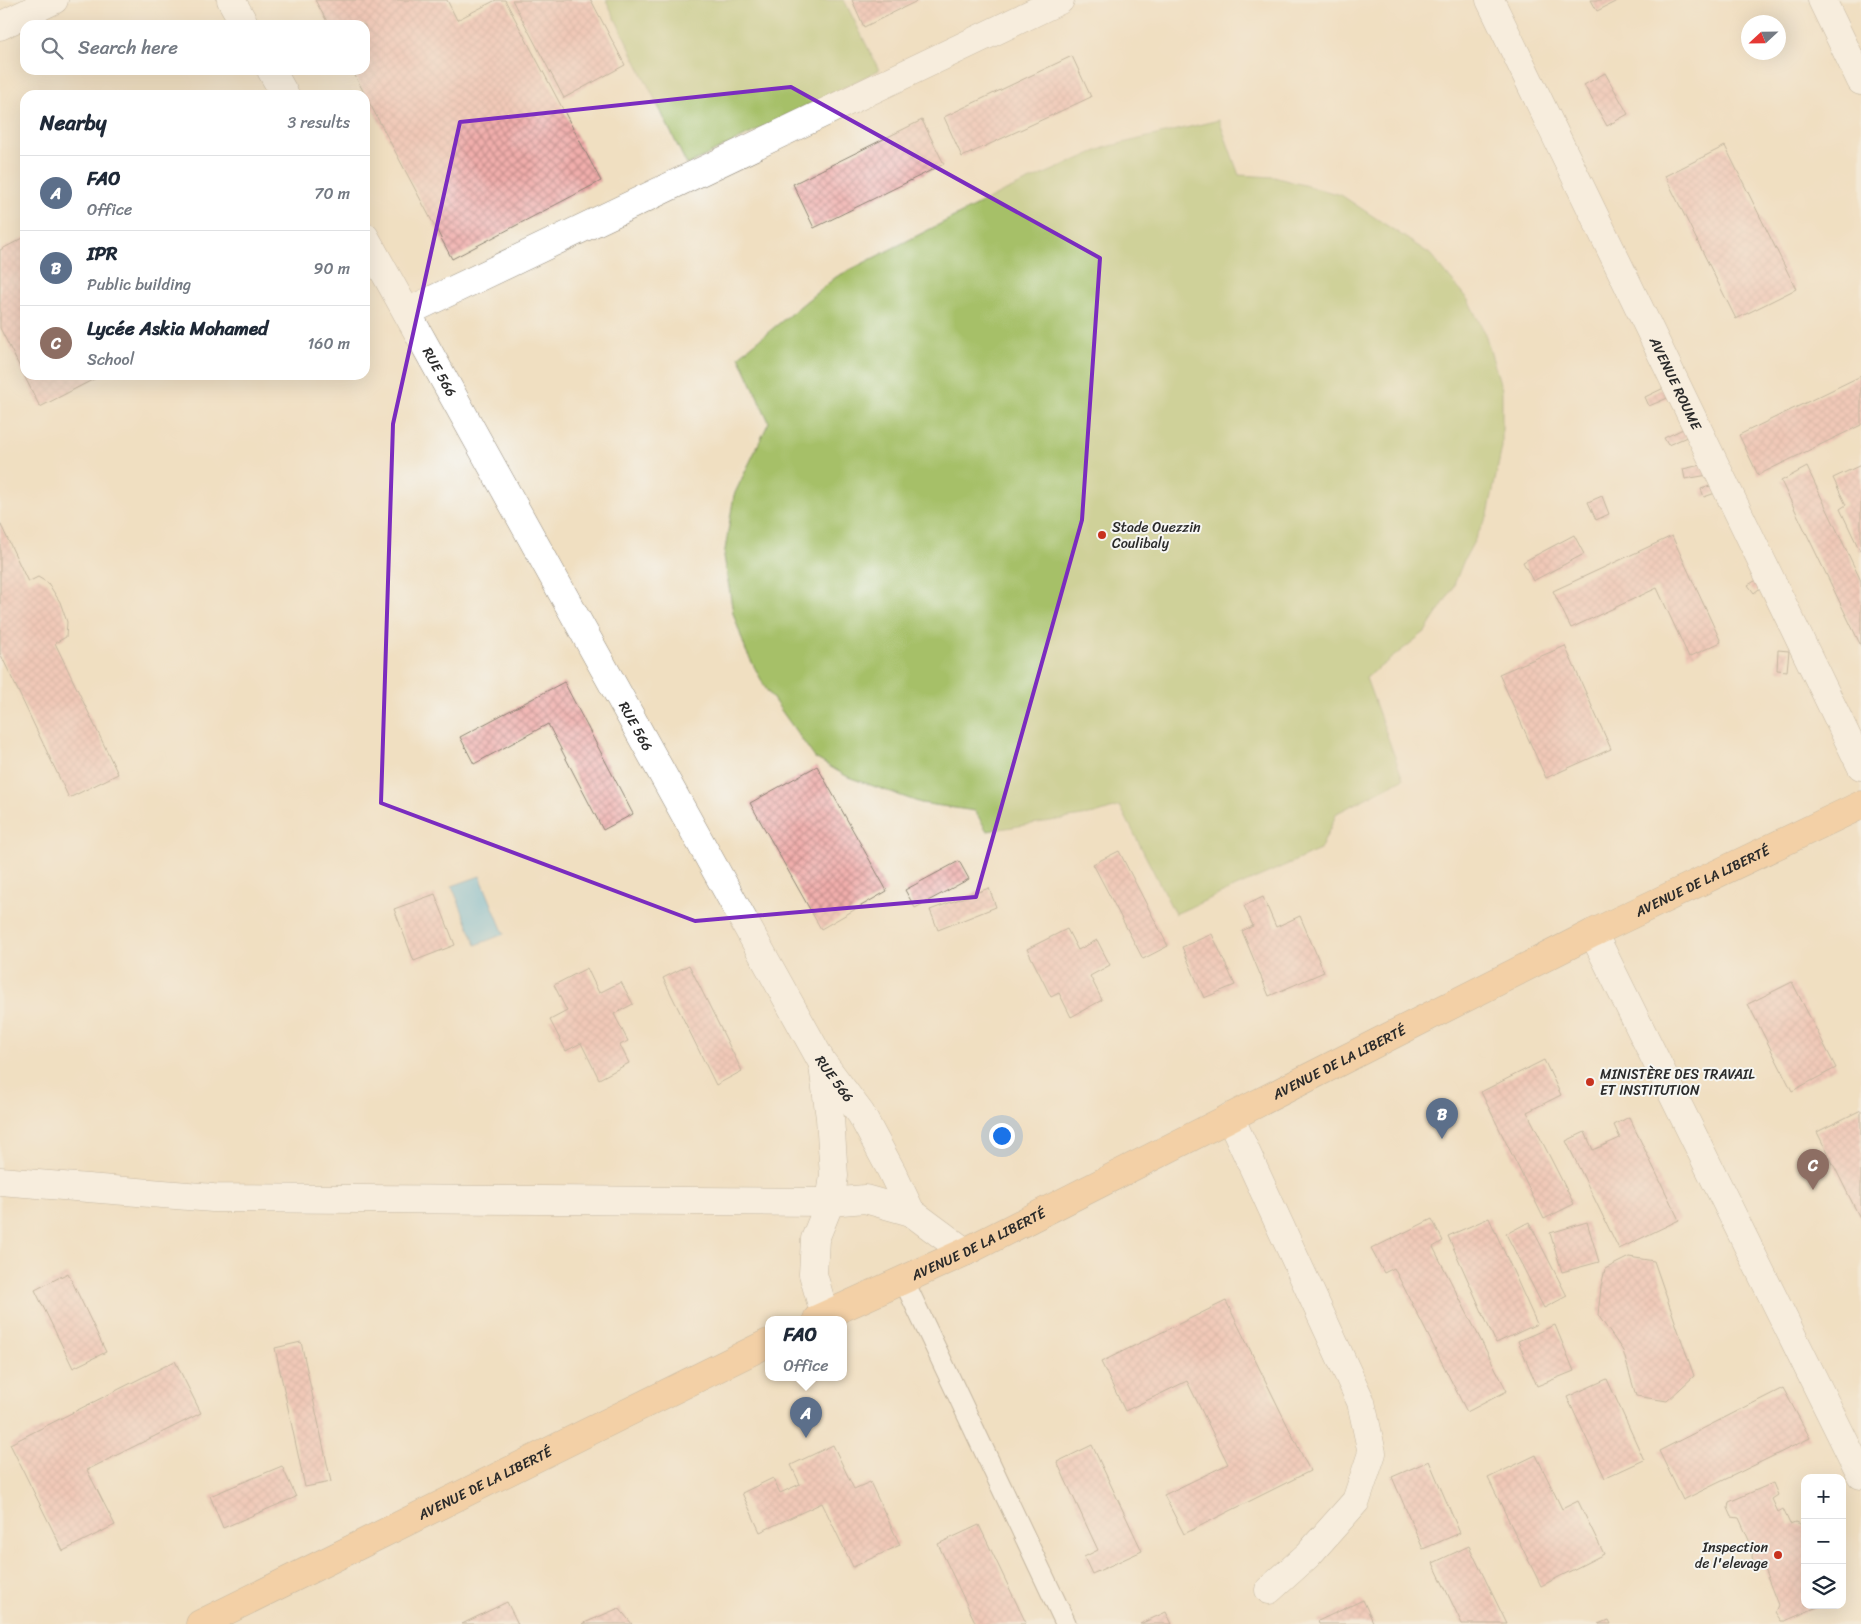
<!DOCTYPE html>
<html lang="en">
<head>
<meta charset="utf-8">
<style>
	body { margin:0; font-family:Sriracha,sans-serif; background:#f2f2f3; color:#1f2937 }
	.controls { position:absolute; right:15px; bottom:15px; display:grid; overflow:hidden; border-radius:10px; box-shadow:0 5px 20px #0002 }
	.controls button { width:45px; height:45px; display:grid; place-items:center; padding:0; border:0; border-bottom:1px solid #e0e1e3; background:#fff; color:#1f2937; font:25px sans-serif }
	.compass { position:absolute; left:1741px; top:15px; width:45px; height:45px; border-radius:50%; background:#fff; box-shadow:0 5px 20px #0002; rotate:248deg }
	.you { position:absolute; left:1001px; top:1135px; width:18px; height:18px; margin:-12px; border:4px solid #fff; border-radius:50%; background:#1a73e8; box-shadow:0 0 0 8px #1a73e833 }
	.badge { display:grid; place-items:center; width:32px; height:32px; border-radius:50%; background:#111827; color:#fff; font-size:16px; font-weight:700 }
	.pin { position:absolute; translate:-50% -41px; filter:drop-shadow(0 1px 2px #0008) }
	.pin::after { content:''; position:absolute; top:26px; width:18px; height:15px; background:inherit; clip-path:polygon(0 0,100% 0,50% 100%) }
	.popup { position:absolute; left:765px; top:1316px; width:82px; height:65px; box-sizing:border-box; display:grid; place-content:center; border-radius:10px; background:#fff; filter:drop-shadow(0 1px 4px #0005); font-size:16px; white-space:nowrap; color:#747a83 }
	.popup b { font-size:19px; color:#1f2937 }
	.popup::after { content:''; position:absolute; left:50%; top:100%; margin-left:-10px; border:10px solid transparent; border-top-color:#fff }
	.list { margin:0; padding:0; list-style:none }
	h2 { display:flex; justify-content:space-between; align-items:center; height:65px; margin:0; padding:0 20px; font-size:21px }
	h2 small { font-size:16px; font-weight:400; color:#747a83 }
	.list li { display:grid; grid-template-columns:32px 1fr auto; gap:15px; align-items:center; box-sizing:border-box; height:75px; padding:0 20px; border-top:1px solid #e0e1e3 }
	.list b { display:block; font-size:19px; white-space:nowrap }
	.list p { margin:0; font-size:16px; white-space:nowrap; color:#747a83 }
	.list em { font-size:16px; font-style:normal; color:#747a83 }
	.icon { flex:none; width:28px; height:28px; fill:none; stroke:currentColor; stroke-width:2; stroke-linecap:round; stroke-linejoin:round }
	.map { position:relative; flex:none; width:1861px; height:1624px; overflow:hidden }
	.search { position:absolute; background:#fff; box-shadow:0 5px 20px #0002; left:20px; top:20px; width:350px; height:55px; display:flex; align-items:center; gap:12px; box-sizing:border-box; padding:0 18px; border-radius:15px; color:#747a83; font-size:19px }
	.panel { position:absolute; background:#fff; box-shadow:0 5px 20px #0002; left:20px; top:90px; width:350px; height:290px; border-radius:15px }
	.map>svg:first-child { display:block }
	.grass { fill:#a6c067; stroke:#687649 }
	.water { fill:#66bde3; stroke:#487487 }
	.building { fill:url(#building-cross-hatch) }
	.lines { fill:none; stroke-linecap:round; stroke-linejoin:round }
	.service-casing { stroke:#8e8576; stroke-width:22 }
	.minor-casing { stroke:#8e8576; stroke-width:29 }
	.tertiary-casing { stroke:#8e8576; stroke-width:29 }
	.primary-casing { stroke:#8e8576; stroke-width:29 }
	.service { stroke:#fff; stroke-width:20 }
	.minor { stroke:#fff; stroke-width:28 }
	.tertiary { stroke:#fff; stroke-width:28 }
	.primary { stroke:#f5bf86; stroke-width:28 }
	.marked { fill:none; stroke:#7b2cbf; stroke-width:4; stroke-linejoin:round }
	.poi-dot { fill:#c8321e; stroke:#f6f6f2; stroke-width:2 }
	.labels { text-anchor:middle; dominant-baseline:central; stroke-width:4; stroke-linejoin:round; paint-order:stroke }
	.street-label { font-size:14px; fill:#2b2b2b; stroke:#f6f6f2 }
	.poi-label { font-size:14px; fill:#2b2b2b; stroke:#f6f6f2; text-anchor:start }
</style>
</head>
<body>
<div class="map">
<svg width="1861" height="1624" viewBox="0 0 1861 1624">
	<defs>
		<pattern id="building-cross-hatch" width="8" height="8" patternUnits="userSpaceOnUse" patternTransform="scale(1.25)"><rect width="8" height="8" fill="#f1aeac"/><path d="M0 0l8 8M0 8l8-8" fill="none" stroke="#c38e8c"/></pattern>
	</defs>
	<rect width="100%" height="100%" fill="#f6f6f2"/>
	<filter id="ink" filterUnits="userSpaceOnUse"><feTurbulence type="fractalNoise" baseFrequency=".02" numOctaves="2"/><feDisplacementMap in="SourceGraphic" scale="10" xChannelSelector="R" yChannelSelector="G"/><feConvolveMatrix kernelMatrix="1 2 1 2 8 2 1 2 1" color-interpolation-filters="sRGB"/></filter>
	<filter id="wash" filterUnits="userSpaceOnUse"><feTurbulence type="fractalNoise" baseFrequency=".0096" numOctaves="4" result="noise"/><feDisplacementMap in="SourceGraphic" scale="20" xChannelSelector="R" yChannelSelector="G"/><feGaussianBlur stdDeviation="1.12" result="paint"/><feColorMatrix in="noise" values="0 0 0 0 0 0 0 0 0 0 0 0 0 0 0 0 0 1.4 0 .05"/><feComposite in="paint" operator="in"/></filter>
	<g filter="url(#wash)">
		<rect width="100%" height="100%" fill="#f0dfc1"/>
		<g class="grass">
			<path d="M606 0H844L879 70 687 165Z"/>
			<path d="M1219 120 1239 175 1274 177 1341 195 1430 254 1468 300 1484 331 1502 389V447L1488 515 1464 560 1452 590 1425 632 1366 678 1403 779 1337 813 1320 850 1175 914 1120 806 1095 814 987 831 975 811 921 803 848 777 815 758 766 689 746 651 733 613 724 556 734 495 769 422 739 356 836 277 1001 193 1106 147Z"/>
		</g>
		<path class="water" d="M480 876 504 934 476 945 452 886Z"/>
		<g id="blocks">
			<g class="building">
				<path d="M315 0H447L457 20 496 0H505L601 181 452 259 352 70H365V25H329Z"/>
				<path d="M512 0H591L625 65 564 98Z"/>
				<path d="M852 0H919L864 27Z"/>
				<path d="M1591 0H1619L1597 11Z"/>
				<path d="M1072 56 1091 97 962 157 944 117Z"/>
				<path d="M1605 73 1628 114 1607 126 1584 85Z"/>
				<path d="M922 120 944 164 814 228 793 184Z"/>
				<path d="M1725 146 1796 289 1736 319 1665 176Z"/>
				<path d="M25 237V375H102L40 407 0 328V250Z"/>
				<path d="M1861 376V425L1758 475 1739 435Z"/>
				<path d="M1666 387 1670 397 1649 406 1645 397Z"/>
				<path d="M1683 429 1687 437 1668 445 1664 438Z"/>
				<path d="M1705 464 1708 475 1685 479 1683 469Z"/>
				<path d="M1861 465V551H1860L1840 509 1846 505 1833 478Z"/>
				<path d="M1807 467 1861 581V646L1781 481Z"/>
				<path d="M1716 484 1718 492 1704 497 1701 489Z"/>
				<path d="M1602 496 1609 514 1596 520 1588 502Z"/>
				<path d="M0 523 28 582 38 577 48 583 60 602 67 622 66 637 55 643 118 774 69 798 0 653Z"/>
				<path d="M1574 535 1584 554 1533 581 1523 562Z"/>
				<path d="M1672 536 1721 642 1689 657 1657 588 1571 628 1553 591Z"/>
				<path d="M1760 578 1764 585 1754 593 1748 585Z"/>
				<path d="M1565 646 1611 749 1546 778 1499 674Z"/>
				<path d="M1778 650 1789 651 1787 671 1777 670Z"/>
				<path d="M564 682 633 814 603 830 548 724 474 764 460 737Z"/>
				<path d="M817 766 887 891 821 929 750 803Z"/>
				<path d="M1119 851 1168 946 1143 959 1093 864Z"/>
				<path d="M959 861 969 879 915 908 905 890Z"/>
				<path d="M989 888 996 907 938 930 930 910Z"/>
				<path d="M435 894 455 945 414 961 394 909Z"/>
				<path d="M1263 897 1276 927 1300 916 1324 972 1269 996 1242 931 1253 926 1244 906Z"/>
				<path d="M1067 929 1078 950 1097 940 1110 965 1090 976 1102 1000 1071 1017 1059 993 1051 997 1027 949Z"/>
				<path d="M1212 934 1235 985 1204 998 1182 947Z"/>
				<path d="M689 965 742 1071 716 1085 663 978Z"/>
				<path d="M587 968 599 993 621 982 633 1004 614 1014 628 1041 620 1045 629 1063 599 1079 581 1043 566 1051 550 1020 567 1011 554 985Z"/>
				<path d="M1792 982 1836 1068 1792 1091 1748 1004Z"/>
				<path d="M1544 1060 1561 1095 1527 1112 1574 1204 1544 1219 1481 1092Z"/>
				<path d="M1861 1110V1220L1817 1132Z"/>
				<path d="M1629 1117 1679 1220 1619 1249 1566 1141 1585 1132 1593 1150 1620 1138 1614 1125Z"/>
				<path d="M1489 1218 1537 1324 1496 1343 1448 1236Z"/>
				<path d="M1432 1219 1443 1241 1433 1247 1507 1391 1467 1412 1394 1268 1384 1273 1371 1249Z"/>
				<path d="M1529 1222 1567 1296 1544 1308 1506 1234Z"/>
				<path d="M1587 1222 1599 1262 1562 1272 1550 1233Z"/>
				<path d="M1629 1257 1654 1261 1694 1376 1667 1401 1636 1396 1623 1351 1598 1315 1601 1287 1605 1269Z"/>
				<path d="M68 1273 106 1352 73 1368 35 1290Z"/>
				<path d="M1226 1301 1310 1471 1184 1534 1164 1495 1228 1464 1187 1381 1125 1411 1101 1362Z"/>
				<path d="M1555 1325 1574 1371 1537 1386 1518 1341Z"/>
				<path d="M301 1342 331 1482 305 1487 275 1348Z"/>
				<path d="M175 1361 201 1413 87 1470 115 1525 63 1551 10 1444Z"/>
				<path d="M1607 1379 1644 1460 1605 1478 1567 1397Z"/>
				<path d="M1783 1388 1810 1438 1683 1500 1659 1451Z"/>
				<path d="M833 1445 854 1489 870 1482 900 1545 853 1567 822 1503 760 1532 742 1493 773 1478 780 1493 800 1484 791 1465Z"/>
				<path d="M1092 1445 1142 1551 1092 1574 1084 1557 1098 1550 1057 1462Z"/>
				<path d="M1536 1455 1562 1509 1578 1501 1604 1554 1541 1586 1488 1478Z"/>
				<path d="M1429 1461 1460 1533 1423 1549 1392 1477Z"/>
				<path d="M282 1466 296 1497 223 1528 210 1496Z"/>
				<path d="M1773 1483 1778 1495 1772 1499 1778 1512 1783 1509 1790 1524 1795 1522 1805 1526V1605H1822L1785 1621H1781L1775 1612 1778 1605 1764 1569 1754 1563 1752 1557 1753 1549 1739 1518 1732 1517 1728 1508 1729 1502Z"/>
				<path d="M979 1525 1026 1623 1024 1624H976L938 1544Z"/>
				<path d="M1469 1546 1507 1624H1462L1433 1563Z"/>
				<path d="M1363 1600 1374 1624H1319L1318 1621Z"/>
				<path d="M507 1602 518 1624H462Z"/>
				<path d="M619 1608 632 1624H582Z"/>
				<path d="M1166 1612 1172 1624H1140Z"/>
				<path d="M1609 1620 1611 1624H1599Z"/>
			</g>
		</g>
	</g>
	<g filter="url(#ink)">
		<use href="#blocks" fill-opacity="0" stroke="#8e8576" stroke-width="1"/>
		<g class="lines">
			<g class="service-casing">
				<path id="service" d="M904 1281 1066 1624"/>
			</g>
			<g class="minor-casing">
				<g id="minor">
					<path d="M231 0 245 25"/>
					<path id="s1" d="M1490 0 1861 766"/>
					<path d="M1822 0 1861 81"/>
					<path d="M0 26 54 0"/>
					<path d="M271 70 285 95"/>
					<path id="s2" d="M365 237 822 1062 861 1114 892 1172 911 1212"/>
					<path d="M407 312 1060 0"/>
					<path d="M1593 933 1861 1475"/>
					<path d="M823 1066 830 1118 834 1176 830 1202"/>
					<path d="M1230 1117 1361 1402 1372 1453 1356 1501 1308 1555 1269 1590"/>
				</g>
			</g>
			<g class="tertiary-casing">
				<g id="tertiary">
					<path d="M0 1181 213 1198 830 1202 865 1199 911 1212 965 1252"/>
					<path d="M825 1316 813 1274 815 1239 830 1202"/>
				</g>
			</g>
			<g class="primary-casing">
				<g id="primary">
					<path id="s3" d="M817 1319 965 1252 1593 933 1861 805"/>
					<path id="s4" d="M200 1624 768 1343"/>
				</g>
			</g>
			<use href="#service" class="service"/>
			<use href="#minor" class="minor"/>
			<use href="#tertiary" class="tertiary"/>
			<use href="#primary" class="primary"/>
		</g>
	</g>
	<path d="M0 0H1861V1624H0ZM791 87 1100 258 1082 520 976 897 695 921 381 803 393 424 460 122Z" fill="#f0dfc1" fill-opacity=".55" fill-rule="evenodd"/>
	<path class="marked" d="M791 87 1100 258 1082 520 976 897 695 921 381 803 393 424 460 122Z"/>
	<g class="poi-dot">
		<circle cx="1102" cy="535" r="5"/>
		<circle cx="1590" cy="1082" r="5"/>
		<circle cx="1778" cy="1555" r="5"/>
	</g>
	<g class="labels">
		<g class="street-label">
			<text stroke="none"><textPath href="#s2" startOffset="154">RUE 566</textPath></text>
			<text stroke="none"><textPath href="#s1" startOffset="426">AVENUE ROUME</textPath></text>
			<text stroke="none"><textPath href="#s2" startOffset="559">RUE 566</textPath></text>
			<text stroke="none"><textPath href="#s3" startOffset="988">AVENUE DE LA LIBERTÉ</textPath></text>
			<text stroke="none"><textPath href="#s3" startOffset="582">AVENUE DE LA LIBERTÉ</textPath></text>
			<text stroke="none"><textPath href="#s2" startOffset="964">RUE 566</textPath></text>
			<text stroke="none"><textPath href="#s3" startOffset="178">AVENUE DE LA LIBERTÉ</textPath></text>
			<text stroke="none"><textPath href="#s4" startOffset="318">AVENUE DE LA LIBERTÉ</textPath></text>
		</g>
		<g class="poi-label">
			<text x="1112" y="527">Stade Ouezzin<tspan x="1112" dy="16">Coulibaly</tspan></text>
			<text x="1600" y="1074">MINISTÈRE DES TRAVAIL<tspan x="1600" dy="16">ET INSTITUTION</tspan></text>
			<text x="1768" y="1547" text-anchor="end">Inspection<tspan x="1768" dy="16">de l'elevage</tspan></text>
		</g>
	</g>
</svg>
<div class="controls">
<button>+</button>
<button>−</button>
<button><svg class="icon" aria-label="layers" viewBox="0 0 24 24"><path d="M12 4l9 5-9 5-9-5zM3 14l9 5 9-5"/></svg></button>
</div>
<svg class="compass" viewBox="-18 -18 36 36"><path d="M0-13l5 13h-10z" fill="#e53935"/><path d="M0 13l5-13h-10z" fill="#747a83"/></svg>
<div class="you"></div>
<div class="pin badge" style="left:806px;top:1438px;background:#5c6f8a">A</div>
<div class="popup"><b>FAO</b>Office</div>
<div class="pin badge" style="left:1442px;top:1139px;background:#5c6f8a">B</div>
<div class="pin badge" style="left:1813px;top:1190px;background:#8d6e63">C</div>
<div class="search"><svg class="icon" aria-label="search" viewBox="0 0 24 24"><circle cx="10" cy="10" r="6"/><path d="M15 15l6 6"/></svg>Search here</div>
<section class="panel">
<h2>Nearby<small>3 results</small></h2>
<ul class="list">
<li><span class="badge" style="background:#5c6f8a">A</span><div><b>FAO</b><p>Office</p></div><em>70 m</em></li>
<li><span class="badge" style="background:#5c6f8a">B</span><div><b>IPR</b><p>Public building</p></div><em>90 m</em></li>
<li><span class="badge" style="background:#8d6e63">C</span><div><b>Lycée Askia Mohamed</b><p>School</p></div><em>160 m</em></li>
</ul>
</section>
</div>
</body>
</html>
